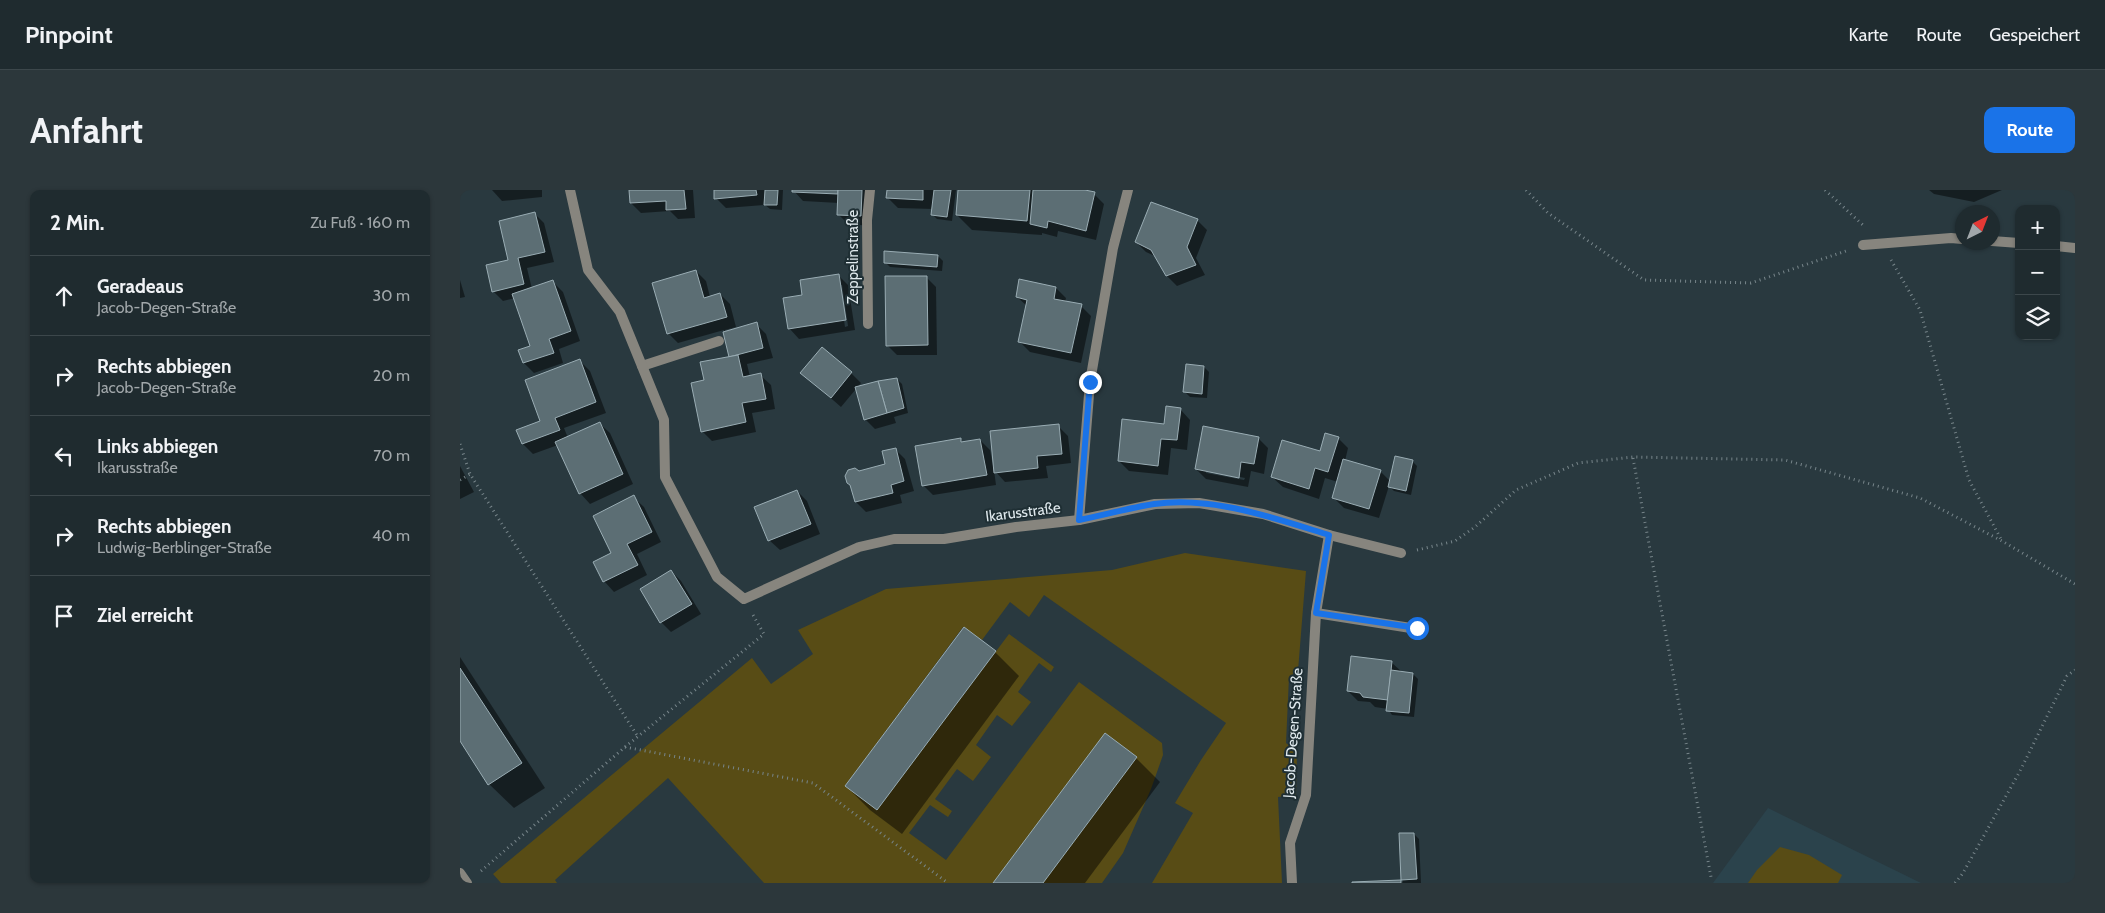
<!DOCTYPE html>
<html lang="de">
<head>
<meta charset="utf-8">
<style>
	body { margin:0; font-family:Cabin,sans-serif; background:#2c373b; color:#f1f3f6 }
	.controls { position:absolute; right:15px; top:15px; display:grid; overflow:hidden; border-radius:10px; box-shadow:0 1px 4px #0004 }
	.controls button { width:45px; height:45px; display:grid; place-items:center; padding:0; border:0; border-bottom:1px solid #3c474b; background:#1f2b2f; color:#f1f3f6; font:25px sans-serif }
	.compass { position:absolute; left:1495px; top:15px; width:45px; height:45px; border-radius:50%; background:#1f2b2f; box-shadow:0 1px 4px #0004; rotate:42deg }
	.stop { position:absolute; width:15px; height:15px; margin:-11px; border:4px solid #1a73e8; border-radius:50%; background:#fff }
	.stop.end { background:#1a73e8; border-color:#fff; box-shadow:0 1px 5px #0008 }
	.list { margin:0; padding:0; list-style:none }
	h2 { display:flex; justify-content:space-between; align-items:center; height:65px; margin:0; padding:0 20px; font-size:21px }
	h2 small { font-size:16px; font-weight:400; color:#a1a7aa }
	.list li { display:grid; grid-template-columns:32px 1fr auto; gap:15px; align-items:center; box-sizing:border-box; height:80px; padding:0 20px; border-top:1px solid #3c474b }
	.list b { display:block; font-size:19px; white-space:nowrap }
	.list p { margin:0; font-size:16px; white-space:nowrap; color:#a1a7aa }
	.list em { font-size:16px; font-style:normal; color:#a1a7aa }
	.icon { flex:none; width:28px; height:28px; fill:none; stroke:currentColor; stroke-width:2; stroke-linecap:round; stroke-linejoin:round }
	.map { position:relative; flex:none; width:1615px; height:693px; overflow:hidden; border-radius:10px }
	header { display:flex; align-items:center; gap:30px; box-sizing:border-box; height:70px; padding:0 25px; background:#1f2b2f; border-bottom:1px solid #3c474b }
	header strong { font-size:24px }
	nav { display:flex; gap:28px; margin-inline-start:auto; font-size:18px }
	.intro { display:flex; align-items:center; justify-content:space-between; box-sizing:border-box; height:120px; padding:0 30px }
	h1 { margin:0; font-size:35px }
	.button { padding:12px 22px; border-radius:10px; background:#1a73e8; color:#fff; font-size:18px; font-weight:700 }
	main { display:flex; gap:30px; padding:0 30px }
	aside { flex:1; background:#1f2b2f; border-radius:10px; box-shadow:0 1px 4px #0004 }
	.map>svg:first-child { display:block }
	.built { fill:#2b434c }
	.green { fill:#584c15 }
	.shadow { fill:#0007; fill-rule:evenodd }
	.building { fill:#5c6e74; stroke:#9aadb4 }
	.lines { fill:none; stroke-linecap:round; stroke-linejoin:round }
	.path { stroke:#78868b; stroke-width:3; stroke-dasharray:1 4; stroke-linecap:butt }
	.lane { stroke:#87857e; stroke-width:10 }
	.street { stroke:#87857e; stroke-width:10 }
	.route { stroke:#1a73e8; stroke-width:6 }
	.labels { text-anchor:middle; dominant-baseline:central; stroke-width:4; stroke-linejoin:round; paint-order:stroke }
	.street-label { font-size:15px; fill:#dfe9ed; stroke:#1f2f34 }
</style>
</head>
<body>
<header>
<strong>Pinpoint</strong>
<nav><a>Karte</a><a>Route</a><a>Gespeichert</a></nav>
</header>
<div class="intro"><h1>Anfahrt</h1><a class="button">Route</a></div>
<main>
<aside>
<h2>2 Min.<small>Zu Fuß · 160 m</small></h2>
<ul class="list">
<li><svg class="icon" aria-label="ahead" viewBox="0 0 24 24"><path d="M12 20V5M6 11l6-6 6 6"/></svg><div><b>Geradeaus</b><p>Jacob-Degen-Straße</p></div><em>30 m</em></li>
<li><svg class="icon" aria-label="right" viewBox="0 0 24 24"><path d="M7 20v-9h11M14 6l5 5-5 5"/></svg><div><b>Rechts abbiegen</b><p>Jacob-Degen-Straße</p></div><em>20 m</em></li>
<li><svg class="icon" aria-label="left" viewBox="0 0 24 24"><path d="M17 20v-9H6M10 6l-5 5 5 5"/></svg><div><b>Links abbiegen</b><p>Ikarusstraße</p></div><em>70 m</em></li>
<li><svg class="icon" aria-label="right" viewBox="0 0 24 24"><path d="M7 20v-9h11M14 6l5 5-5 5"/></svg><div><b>Rechts abbiegen</b><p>Ludwig-Berblinger-Straße</p></div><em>40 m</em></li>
<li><svg class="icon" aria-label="arrive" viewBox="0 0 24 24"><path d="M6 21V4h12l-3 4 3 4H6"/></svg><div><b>Ziel erreicht</b></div></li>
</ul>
</aside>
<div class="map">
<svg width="1615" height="693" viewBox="0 0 1615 693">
	<rect width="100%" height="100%" fill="#29393f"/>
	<path class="built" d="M1308 618 1461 693H1253Z"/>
	<g class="green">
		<path d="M725 363 846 381 838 481 829 487 826 553 837 562 836 605 818 607 822 693H692L733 623 715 613 741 570 766 533 584 405 569 427 550 412 522 450 503 437 385 596 417 620 549 444 594 477 591 482 579 473 558 502 571 512 552 536 537 525 516 555 531 567 513 591 497 579 475 609 492 621 488 627 470 615 449 643 486 670 619 492 702 553 703 565 691 599 663 663 642 693H583L677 567 645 543 533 693H304L208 588 95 690 97 693H41L33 684 292 468 311 494 353 464 338 440 426 399 652 380Z"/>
		<path d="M1320 657 1349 665 1382 685 1378 693H1288L1297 680Z"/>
	</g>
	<g class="shadow">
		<path d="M32 0H82V7L42 11Z"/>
		<path d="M170 0H233L235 28 218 29 210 21 181 23 171 13Z"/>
		<path d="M255 0H323L322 20 310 19 305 15 266 18 256 8Z"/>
		<path d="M333 0H413L411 36 388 34 378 24 379 13 343 11Z"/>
		<path d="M428 0H496L492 31 477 29 472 24 473 19 438 18 428 8Z"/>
		<path d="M499 0H619L634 4 644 14 636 50 598 41 597 47 582 43V45L512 40 497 25Z"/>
		<path d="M1469 0H1542L1514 12 1474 4Z"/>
		<path d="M74 23 84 33 94 72 67 78 72 99 93 92 103 102 120 151 99 159 103 173 74 183 64 173 71 156 55 108 43 111 33 101Z"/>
		<path d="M737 30 747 40 736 68 745 85 717 96 707 86 697 67 686 62 676 52Z"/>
		<path d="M478 66 483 71 482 81 430 77 425 72Z"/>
		<path d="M236 81 246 91 250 107 260 104 270 114 276 137 265 140V142L296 134 306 144 313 168 287 174 290 187 300 185 311 195 315 219 292 223 296 242 252 251 242 241 246 191 271 168 264 140 218 153 208 143Z"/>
		<path d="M378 85 388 95 395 140 339 149 329 138 343 106ZM379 95H382L388 136 385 137Z"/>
		<path d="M466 87 476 97 477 165H437L427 155Z"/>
		<path d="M0 90 5 107 0 108Z"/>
		<path d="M596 98 606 108 605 112 621 116 631 126 621 173 570 162 560 152 567 116 557 107Z"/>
		<path d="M120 171 130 181 146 223 104 238 108 248 139 233 150 243 173 294 130 314 120 303 98 255 73 264 63 254 58 241 82 232Z"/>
		<path d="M744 177 749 182 747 208 730 207 725 202Z"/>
		<path d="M342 183H391L401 193 397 198 437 189 442 194 448 223 434 227 436 233 415 239 405 229 396 199 381 217Z"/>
		<path d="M720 219 730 230 727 260 711 258 708 285 669 281 659 271 705 236Z"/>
		<path d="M598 236 608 246 611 273 586 276 588 288 545 292 534 280 536 295 473 305 463 295 500 249 504 253 520 250 530 260 533 276H535Z"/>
		<path d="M798 248 808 258 804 284 791 281 788 297 746 289 736 279ZM746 280 785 288 784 290 746 283Z"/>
		<path d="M878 248 888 258 885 271 920 281 930 291 952 271 957 276 951 305 934 301 929 296 919 328 884 318 874 308 878 292 865 288 859 309 823 297 812 287 861 263Z"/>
		<path d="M435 259 445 269 454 301 440 305 442 313 406 322 396 312 392 296 399 282 427 275Z"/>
		<path d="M0 276 14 302 0 309Z"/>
		<path d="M337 301 347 311 360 344 320 360 309 350Z"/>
		<path d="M173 307 184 317 201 352 177 364 187 385 154 402 144 391Z"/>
		<path d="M211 381 221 391 241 424 211 442 201 432Z"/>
		<path d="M504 439 535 462 559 486 442 644 410 620 386 596Z"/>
		<path d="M0 467 85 598 54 618 29 594 0 549Z"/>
		<path d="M931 472 942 482 953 484 958 489 954 527 932 525 928 519 915 517 910 512 898 511 888 501Z"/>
		<path d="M676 568 700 592 625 693H534Z"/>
		<path d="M940 644H954L959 649 961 693H903L941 691 943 693Z"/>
	</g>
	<g class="building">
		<path d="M169 0H224L226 19 206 20V11L170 13Z"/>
		<path d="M254 0H296L297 5 254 9Z"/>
		<path d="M305 0H318L317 15H304Z"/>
		<path d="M332 0H378V4L332 2Z"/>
		<path d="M378 0H402L401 26 377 25Z"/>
		<path d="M427 0H463V10L426 8Z"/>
		<path d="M474 0H491L487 27 471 25Z"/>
		<path d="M498 0H570L567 31 496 25Z"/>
		<path d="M573 0H625L635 2 626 41 588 31 587 38 570 34Z"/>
		<path d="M691 12 738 29 727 57 736 75 706 86 691 60 675 52Z"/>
		<path d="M75 22 85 62 58 68 64 94 32 102 26 75 48 70 39 31Z"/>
		<path d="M424 61 478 65 477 77 424 73Z"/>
		<path d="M236 80 244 108 260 103 267 127 207 144 192 93Z"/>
		<path d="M379 84 386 130 328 139 323 108 342 105 340 90Z"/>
		<path d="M425 86H467L468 155 426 156Z"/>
		<path d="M559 89 596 97 594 109 622 114 611 163 558 152 567 110 556 107Z"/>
		<path d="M93 90 111 141 89 149 94 163 63 173 58 160 70 156 52 104Z"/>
		<path d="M297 132 303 158 269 167 263 142Z"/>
		<path d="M362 157 392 182 371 208 340 183Z"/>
		<path d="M278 165 283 187 301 183 306 209 282 213 286 232 241 242 231 193 244 190 240 172Z"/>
		<path d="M120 169 136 212 95 228 100 240 62 254 56 240 80 231 65 190Z"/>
		<path d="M726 174 744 176 742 204 723 202Z"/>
		<path d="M437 188 444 218 427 223 418 191Z"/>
		<path d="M418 191 427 223 404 230 395 197Z"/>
		<path d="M706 216 721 218 717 250 701 249 698 276 658 271 662 229 704 234Z"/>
		<path d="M140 232 163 284 119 304 95 252Z"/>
		<path d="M599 234 602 264 577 266 578 278 534 283 530 241Z"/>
		<path d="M743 236 799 247 794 274 781 272 779 288 735 279Z"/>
		<path d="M865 243 879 247 868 282 855 278 849 299 811 287 822 250 860 261Z"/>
		<path d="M501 248V252L520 249 527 285 462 296 455 256Z"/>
		<path d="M436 258 444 291 431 295 433 303 395 312 390 295 387 293 385 286 388 280 395 278 399 281 425 274 422 261Z"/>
		<path d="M935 266 953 270 946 301 928 297Z"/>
		<path d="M883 269 921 280 909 319 872 308Z"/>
		<path d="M337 300 351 334 308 351 294 317Z"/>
		<path d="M174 305 192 342 167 354 178 375 143 392 133 372 151 363 133 326Z"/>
		<path d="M211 380 232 414 200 433 180 399Z"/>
		<path d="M504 437 536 461 417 620 385 596Z"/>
		<path d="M891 466 932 471 928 510 903 507 900 503 887 501Z"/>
		<path d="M0 478 62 573 28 595 0 551Z"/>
		<path d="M931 480 953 483 949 523 926 521Z"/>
		<path d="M645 543 677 567 583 693H533Z"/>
		<path d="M939 643H954L957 689 941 690Z"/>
		<path d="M941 690V693H892V692Z"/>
	</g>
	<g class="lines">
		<g class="path">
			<path d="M1066 0 1088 23 1184 90 1291 93 1386 61"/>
			<path d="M1365 0 1404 36"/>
			<path d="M1431 70 1460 120 1509 290 1542 351"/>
			<path d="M0 254 10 284 178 547"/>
			<path d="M1173 268 1251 687"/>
			<path d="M0 290 10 284"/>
			<path d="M957 360 995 351 1015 337 1056 300 1118 273 1173 267 1325 270 1460 308 1542 351 1615 394"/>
			<path d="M165 557 353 593 488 693"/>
			<path d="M21 681 165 557 304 444 293 425"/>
			<path d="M1495 693 1503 683 1560 581 1607 486 1615 480"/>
		</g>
		<g class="lane">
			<path d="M1532 51 1559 53"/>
			<path d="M1403 55 1491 48 1502 49"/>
			<path d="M1596 56 1615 58"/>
			<path d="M182 176 259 151"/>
		</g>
		<g class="street">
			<path d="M110 0 128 80 160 122 204 230 205 287 257 387 284 409 399 357 434 349H484L556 337 619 330 695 314 739 313 803 324 869 345 941 363"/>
			<path d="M408 134 407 30 410 0"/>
			<path d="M619 330 630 192 653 58 668 0"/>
			<path d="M856 423 957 439"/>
			<path d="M0 683 7 693"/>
			<path d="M832 693 830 653 846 605 856 423 869 345"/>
		</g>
	</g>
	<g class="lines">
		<path class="route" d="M630 192 619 330C644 325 669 318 694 314 753 306 814 328 869 345L856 423 957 438"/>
	</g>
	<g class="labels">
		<g class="street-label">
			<text transform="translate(393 67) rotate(-90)">Zeppelinstraße</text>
			<text transform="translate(563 322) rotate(-7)">Ikarusstraße</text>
			<text transform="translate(833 543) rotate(-86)">Jacob-Degen-Straße</text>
		</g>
	</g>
</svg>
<div class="controls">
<button>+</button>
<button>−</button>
<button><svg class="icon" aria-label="layers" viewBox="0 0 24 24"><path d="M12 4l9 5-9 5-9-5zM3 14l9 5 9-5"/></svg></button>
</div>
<svg class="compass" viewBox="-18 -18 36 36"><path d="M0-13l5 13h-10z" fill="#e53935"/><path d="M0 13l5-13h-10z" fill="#a1a7aa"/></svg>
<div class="stop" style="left:957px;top:438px"></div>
<div class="stop end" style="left:630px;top:192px"></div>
</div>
</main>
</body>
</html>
